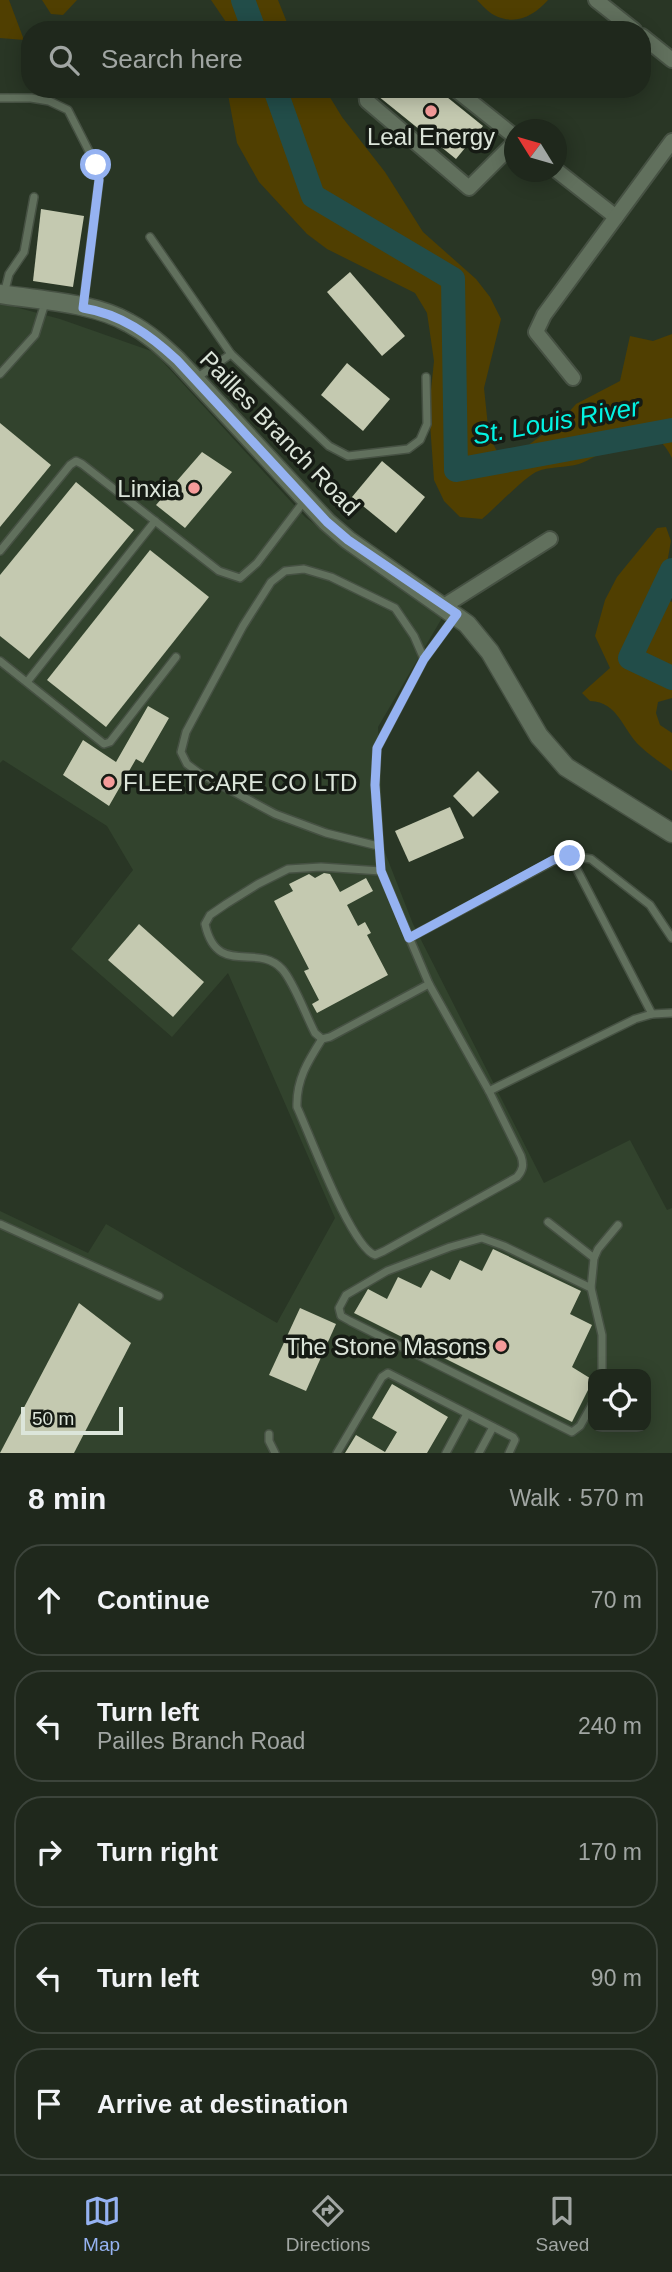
<!DOCTYPE html>
<html lang="en">
<head>
<meta charset="utf-8">
<style>
	body { margin:0; font-family:Arial,sans-serif; background:#2c3429; color:#f1f3f6 }
	.controls { position:absolute; right:21px; bottom:21px; display:grid; overflow:hidden; border-radius:14px; box-shadow:0 4px 18px #0003 }
	.controls button { width:63px; height:63px; display:grid; place-items:center; padding:0; border:0; border-bottom:2px solid #3c443b; background:#1f281c; color:#f1f3f6; font:35px sans-serif }
	.compass { position:absolute; left:504px; top:119px; width:63px; height:63px; border-radius:50%; background:#1f281c; box-shadow:0 4px 18px #0003; rotate:307deg }
	.scale { position:absolute; left:21px; bottom:18px; width:102px; box-sizing:border-box; padding-left:7px; border:4px solid #dce5da; border-top:0; font-size:19px; line-height:24px; white-space:nowrap; color:#dce5da; -webkit-text-stroke:5px #161b14; paint-order:stroke }
	.stop { position:absolute; width:21px; height:21px; margin:-16px; border:5px solid #95b2f1; border-radius:50%; background:#fff }
	.stop.end { background:#95b2f1; border-color:#fff; box-shadow:0 2px 7px #0008 }
	.list { margin:0; padding:0; list-style:none }
	h2 { display:flex; justify-content:space-between; align-items:center; height:91px; margin:0; padding:0 28px; font-size:30px }
	h2 small { font-size:23px; font-weight:400; color:#a1a6a3 }
	.list li { display:grid; grid-template-columns:46px 1fr auto; gap:21px; align-items:center; box-sizing:border-box; height:112px; margin:0 14px 14px; padding:0 14px; border:2px solid #3c443b; border-radius:28px }
	.list b { display:block; font-size:26px; white-space:nowrap }
	.list p { margin:0; font-size:23px; white-space:nowrap; color:#a1a6a3 }
	.list em { font-size:23px; font-style:normal; color:#a1a6a3 }
	.icon { flex:none; width:38px; height:38px; fill:none; stroke:currentColor; stroke-width:2; stroke-linecap:round; stroke-linejoin:round }
	.map { position:relative; flex:none; width:672px; height:1453px; overflow:hidden }
	.search { position:absolute; background:#1f281c; box-shadow:0 4px 18px #0003; left:21px; right:21px; top:21px; height:77px; display:flex; align-items:center; gap:18px; box-sizing:border-box; padding:0 24px; border-radius:28px; color:#a1a6a3; font-size:26px }
	.sheet { height:721px; background:#1f281c }
	nav { display:flex; justify-content:space-around; align-items:center; box-sizing:border-box; height:98px; border-top:2px solid #3c443b; background:#1f281c; font-size:19px; color:#a1a6a3 }
	nav a { display:grid; justify-items:center; gap:4px }
	nav .on { color:#95b2f1 }
	.map>svg:first-child { display:block }
	.built { fill:#32432d; fill-rule:evenodd }
	.green { fill:#503f01 }
	.lines { fill:none; stroke-linecap:round; stroke-linejoin:round }
	.river { stroke:#224d49; stroke-width:24 }
	.building { fill:#c4c9b0 }
	.lane-casing { stroke:#465143; stroke-width:10 }
	.street-casing { stroke:#465143; stroke-width:18 }
	.secondary-casing { stroke:#465143; stroke-width:21 }
	.lane { stroke:#61705d; stroke-width:7 }
	.street { stroke:#61705d; stroke-width:14 }
	.secondary { stroke:#61705d; stroke-width:18 }
	.route { stroke:#95b2f1; stroke-width:9 }
	.poi-dot { fill:#f59b9a; stroke:#161b14; stroke-width:2.5 }
	.labels { text-anchor:middle; dominant-baseline:central; stroke-width:7; stroke-linejoin:round; paint-order:stroke }
	.poi-label { font-size:24px; fill:#dce5da; stroke:#161b14; text-anchor:end }
	.street-label { font-size:24px; fill:#dce5da; stroke:#161b14 }
	.water-label { font-size:26px; font-style:italic; fill:#03f3e3; stroke:#161b14 }
</style>
</head>
<body>
<div class="map">
<svg width="672" height="1453" viewBox="0 0 672 1453">
	<rect width="100%" height="100%" fill="#293625"/>
	<path class="built" d="M0 303 60 319 154 352 305 517 442 618 378 727 384 850 413 924 544 1183 630 1140 667 1210 672 1208V1453H0V1211L88 1253 106 1224 277 1323 335 1218 228 973 172 1037 71 949 133 870 107 826 3 760 0 763ZM593 1374H646V1427H593Z"/>
	<g class="green">
		<path d="M0 0H9L24 40 0 38Z"/>
		<path d="M42 0H77L63 15 51 14Z"/>
		<path d="M211 0H278L290 30H227L228 25Z"/>
		<path d="M477 0H548C534 16 515 26 494 15 488 12 482 5 477 0Z"/>
		<path d="M227 89H325L342 117 385 172 423 232 476 279 490 297 501 319 484 388 489 436 499 455 523 449 561 421 576 404 620 381 630 336 653 341 672 334V458C648 409 611 453 579 464 566 468 549 466 536 472 524 478 495 508 482 519L460 517 444 501 434 480 429 409 434 361 427 313 415 293 327 249 307 234 259 182 237 143Z"/>
		<path d="M666 527 671 541 661 597 672 602V698L658 702 656 713 660 725 672 733V771C662 763 650 756 641 747 622 730 619 702 590 701L582 693 610 668 595 636 605 600 617 577 657 528Z"/>
	</g>
	<g class="lines">
		<g class="river">
			<path d="M243 0 254 30"/>
			<path d="M275 89 313 196 453 279 456 470 672 430"/>
			<path d="M672 570 630 658 672 678"/>
		</g>
	</g>
	<g class="building">
		<path d="M384 89H437L483 126 456 159 378 96Z"/>
		<path d="M41 209 84 216 73 287 33 281Z"/>
		<path d="M350 272 405 336 382 356 327 292Z"/>
		<path d="M347 363 390 399 363 431 321 395Z"/>
		<path d="M0 423 51 465 0 527Z"/>
		<path d="M202 452 232 472 185 528 156 505Z"/>
		<path d="M382 461 425 497 396 533 352 497Z"/>
		<path d="M76 482 134 530 29 659 0 636V575Z"/>
		<path d="M150 550 209 597 106 727 47 680Z"/>
		<path d="M148 706 169 718 143 763 136 759 109 806 63 775 83 740 116 762Z"/>
		<path d="M478 771 499 792 473 817 453 796Z"/>
		<path d="M450 807 464 838 409 862 395 831Z"/>
		<path d="M324 873 330 874 340 892 366 878 373 891 347 905 358 926 365 922 371 933 367 935 388 975 317 1013 312 1004 319 1000 304 971 309 969 274 901 293 891 289 884 309 874 315 878Z"/>
		<path d="M139 924 204 982 173 1017 108 960Z"/>
		<path d="M493 1249 581 1291 570 1314 592 1325 572 1367 593 1380 572 1422 354 1313 368 1289 387 1299 398 1277 421 1288 431 1270 450 1280 460 1260 482 1271Z"/>
		<path d="M79 1303 131 1343 74 1453H0Z"/>
		<path d="M300 1308 336 1324 306 1391 269 1375Z"/>
		<path d="M392 1384 448 1417 427 1453H345L356 1435 385 1452 397 1432 372 1418Z"/>
	</g>
	<g class="lines">
		<g class="lane-casing">
			<g id="lane">
				<path d="M0 98H31L49 101 68 110 96 165 99 180 83 307"/>
				<path d="M150 237 231 354 329 446 348 456 408 449 420 440 427 424 426 377"/>
				<path d="M4 294 9 274 24 252 34 197"/>
				<path d="M0 374 35 335 45 303"/>
				<path d="M195 379 231 354"/>
				<path d="M0 551 70 465 76 461 82 464 219 571 240 578 257 563 305 500"/>
				<path d="M0 661 104 744 110 742 176 657"/>
				<path d="M27 682 155 521"/>
				<path d="M378 846 326 833 275 814 199 773 187 764 181 752 186 732 243 626 271 582 285 571 304 569 331 577 395 608 414 636 424 659"/>
				<path d="M570 856 652 1014"/>
				<path d="M381 871 321 867 288 869 258 884 226 904 210 915 205 924C217 978 257 942 282 969 294 982 306 1016 315 1033L322 1039 330 1037 429 984"/>
				<path d="M409 938 553 861 570 856 591 859 650 905 672 938"/>
				<path d="M322 1039C308 1061 296 1080 297 1107 310 1135 351 1247 375 1255L384 1251 517 1177C523 1170 524 1165 521 1156L489 1091 429 984 381 871 375 785 377 748 424 659 454 618"/>
				<path d="M489 1091 635 1019 652 1014 672 1013"/>
				<path d="M548 1222 594 1258"/>
				<path d="M0 1224 159 1296"/>
				<path d="M591 1288 504 1246 482 1238 450 1247 387 1271 346 1295 339 1308 341 1316 350 1321 572 1432 580 1426 593 1403"/>
				<path d="M602 1374V1335L591 1288 594 1258 598 1249 618 1225"/>
				<path d="M269 1434V1441L275 1453"/>
				<path d="M337 1453 382 1377 388 1373 513 1437 515 1440 509 1453"/>
				<path d="M446 1453 467 1414"/>
				<path d="M479 1453 493 1427"/>
			</g>
		</g>
		<g class="street-casing">
			<g id="street">
				<path d="M596 0 634 30"/>
				<path d="M642 36 672 60"/>
				<path d="M366 89 367 101 469 188 514 143"/>
				<path d="M455 89 514 136"/>
				<path d="M556 170 616 217"/>
				<path d="M573 378 536 332 544 315 672 141"/>
				<path d="M444 606 550 539"/>
			</g>
		</g>
		<g class="secondary-casing">
			<path id="secondary" d="M0 294C42 301 92 302 129 323 148 333 162 346 177 360L327 522 348 540 467 624 490 652 539 736 566 767 672 833"/>
		</g>
		<use href="#lane" class="lane"/>
		<use href="#street" class="street"/>
		<use href="#secondary" class="secondary"/>
	</g>
	<g class="lines">
		<path class="route" d="M96 165 99 180 83 308C121 314 150 335 177 360L327 522 348 540 457 614 424 659 377 748 375 785 381 871 409 938 553 860 570 856"/>
	</g>
	<g class="poi-dot">
		<circle cx="431" cy="111" r="7"/>
		<circle cx="194" cy="488" r="7"/>
		<circle cx="109" cy="782" r="7"/>
		<circle cx="501" cy="1346" r="7"/>
	</g>
	<g class="labels">
		<g class="poi-label">
			<text x="431" y="136" text-anchor="middle">Leal Energy</text>
			<text x="180" y="488">Linxia</text>
			<text x="123" y="782" text-anchor="start">FLEETCARE CO LTD</text>
			<text x="487" y="1346">The Stone Masons</text>
		</g>
		<g class="street-label">
			<text transform="translate(280 433) rotate(46)">Pailles Branch Road</text>
		</g>
		<g class="water-label">
			<text transform="translate(556 421) rotate(-10)">St. Louis River</text>
		</g>
	</g>
</svg>
<div class="controls">
<button><svg class="icon" aria-label="locate" viewBox="0 0 24 24"><circle cx="12" cy="12" r="6"/><path d="M12 2v4M12 18v4M2 12h4M18 12h4"/></svg></button>
</div>
<svg class="compass" viewBox="-18 -18 36 36"><path d="M0-13l5 13h-10z" fill="#e53935"/><path d="M0 13l5-13h-10z" fill="#a1a6a3"/></svg>
<div class="scale">50 m</div>
<div class="stop" style="left:96px;top:165px"></div>
<div class="stop end" style="left:570px;top:856px"></div>
<div class="search"><svg class="icon" aria-label="search" viewBox="0 0 24 24"><circle cx="10" cy="10" r="6"/><path d="M15 15l6 6"/></svg>Search here</div>
</div>
<section class="sheet">
<h2>8 min<small>Walk · 570 m</small></h2>
<ul class="list">
<li><svg class="icon" aria-label="ahead" viewBox="0 0 24 24"><path d="M12 20V5M6 11l6-6 6 6"/></svg><div><b>Continue</b></div><em>70 m</em></li>
<li><svg class="icon" aria-label="left" viewBox="0 0 24 24"><path d="M17 20v-9H6M10 6l-5 5 5 5"/></svg><div><b>Turn left</b><p>Pailles Branch Road</p></div><em>240 m</em></li>
<li><svg class="icon" aria-label="right" viewBox="0 0 24 24"><path d="M7 20v-9h11M14 6l5 5-5 5"/></svg><div><b>Turn right</b></div><em>170 m</em></li>
<li><svg class="icon" aria-label="left" viewBox="0 0 24 24"><path d="M17 20v-9H6M10 6l-5 5 5 5"/></svg><div><b>Turn left</b></div><em>90 m</em></li>
<li><svg class="icon" aria-label="arrive" viewBox="0 0 24 24"><path d="M6 21V4h12l-3 4 3 4H6"/></svg><div><b>Arrive at destination</b></div></li>
</ul>
</section>
<nav>
<a class="on"><svg class="icon" aria-label="map" viewBox="0 0 24 24"><path d="M3 6l6-2 6 2 6-2v14l-6 2-6-2-6 2zM9 4v14M15 6v14"/></svg>Map</a>
<a><svg class="icon" aria-label="directions" viewBox="0 0 24 24"><path d="M12 3l9 9-9 9-9-9zM9 14v-3h6M13 9l2 2-2 2"/></svg>Directions</a>
<a><svg class="icon" aria-label="saved" viewBox="0 0 24 24"><path d="M7 4h10v16l-5-4-5 4z"/></svg>Saved</a>
</nav>
</body>
</html>
